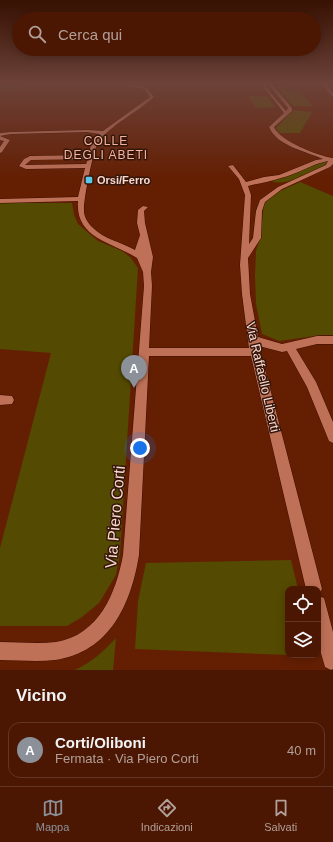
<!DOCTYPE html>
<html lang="it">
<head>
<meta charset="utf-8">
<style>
	body { margin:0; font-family:Arial,sans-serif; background:#52200c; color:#f1f3f6 }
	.controls { position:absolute; right:12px; bottom:12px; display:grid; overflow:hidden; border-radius:8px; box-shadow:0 2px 10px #0003 }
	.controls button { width:36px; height:36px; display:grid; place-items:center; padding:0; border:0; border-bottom:1px solid #623624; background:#4b1702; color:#f1f3f6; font:20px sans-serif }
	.you { position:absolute; left:140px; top:448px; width:14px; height:14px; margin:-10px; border:3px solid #fff; border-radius:50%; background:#1a73e8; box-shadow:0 0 0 6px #1a73e833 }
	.badge { display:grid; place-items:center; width:26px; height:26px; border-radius:50%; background:#8c9099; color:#fff; font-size:13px; font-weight:700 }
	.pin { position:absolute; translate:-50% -33px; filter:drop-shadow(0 1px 2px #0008) }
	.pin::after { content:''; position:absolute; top:21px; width:14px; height:12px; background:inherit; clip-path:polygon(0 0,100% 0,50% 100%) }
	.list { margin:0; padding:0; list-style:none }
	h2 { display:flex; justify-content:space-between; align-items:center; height:52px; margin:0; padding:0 16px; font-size:17px }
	h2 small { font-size:13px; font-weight:400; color:#b29f99 }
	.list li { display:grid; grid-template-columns:26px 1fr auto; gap:12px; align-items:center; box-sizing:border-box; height:56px; margin:0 8px 8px; padding:0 8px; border:1px solid #623624; border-radius:12px }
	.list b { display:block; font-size:15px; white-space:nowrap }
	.list p { margin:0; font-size:13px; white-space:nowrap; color:#b29f99 }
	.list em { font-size:13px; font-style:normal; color:#b29f99 }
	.icon { flex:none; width:22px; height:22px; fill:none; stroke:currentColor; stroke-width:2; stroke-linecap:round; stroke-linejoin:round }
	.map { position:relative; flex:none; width:333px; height:670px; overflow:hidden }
	.search { position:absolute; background:#4b1702; box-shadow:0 2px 10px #0003; left:12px; right:12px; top:12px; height:44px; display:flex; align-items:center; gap:10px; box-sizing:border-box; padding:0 14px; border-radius:22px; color:#b29f99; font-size:15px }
	.sheet { height:116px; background:#4b1702 }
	nav { display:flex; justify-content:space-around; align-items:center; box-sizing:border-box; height:56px; border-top:1px solid #623624; background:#4b1702; font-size:11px; color:#b29f99 }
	nav a { display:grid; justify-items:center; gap:2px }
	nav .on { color:#8c9099 }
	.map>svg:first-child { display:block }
	.green { fill:#544a01 }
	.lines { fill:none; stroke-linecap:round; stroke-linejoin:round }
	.minor-casing { stroke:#3f0c00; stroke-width:1 }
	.minor { fill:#be7157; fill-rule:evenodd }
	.poi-dot { fill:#5bc8e7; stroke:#35160c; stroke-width:1.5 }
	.labels { text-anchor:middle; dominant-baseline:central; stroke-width:3; stroke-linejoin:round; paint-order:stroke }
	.far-poi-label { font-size:11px; font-weight:bold; fill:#fad8cc; stroke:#35160c; text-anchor:start }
	.far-neighbourhood-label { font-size:12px; letter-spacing:1px; fill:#f6b49d; stroke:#35160c }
	.street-label { font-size:13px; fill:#fad8cc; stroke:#35160c }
	.near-street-label { font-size:16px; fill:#fad8cc; stroke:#35160c }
</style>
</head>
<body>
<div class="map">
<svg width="333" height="670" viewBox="0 0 333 670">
	<rect width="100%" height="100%" fill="#641f03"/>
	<g class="green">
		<path d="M0 83H38L24 89H0Z"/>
		<path d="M292 84 313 106H293L275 85Z"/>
		<path d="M248 96H267L276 107 256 108Z"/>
		<path d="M293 110 312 112 300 133H279L276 128Z"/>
		<path d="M328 161V165C314 171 283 189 269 180 290 178 307 163 328 161Z"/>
		<path d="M300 182 333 196V335H322L279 341 262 334 256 304 255 276 256 251 260 237 264 204C272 192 288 188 300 182Z"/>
		<path d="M0 203H72L74 215 78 224 98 241 122 251 130 257 138 268 120 554 116 575 99 603 82 617 67 626H0V548L51 353 0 349Z"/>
		<path d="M291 560 298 589H288V655L135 649 138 601 146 563Z"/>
		<path d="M116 638 113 670H75C92 662 104 651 116 638Z"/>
	</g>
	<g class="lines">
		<g class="minor-casing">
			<g id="minor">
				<path d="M101 83 142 86 147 88 154 97C137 113 111 124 98 143 93 150 83 202 84 211 84 217 88 223 92 227 103 239 121 242 135 250L140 235 137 223 138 210 143 206 148 207 144 211 145 223 153 257 151 272 152 286 149 348H249L242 294 240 265 245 195 239 179 228 166 233 165 246 182 264 177 279 175 316 160 323 159C305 151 277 146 269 127L284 113 261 84 271 83 292 108V111L274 127C280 141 318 156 333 158V164L330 167 282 189 265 202 262 211 261 238 248 258 250 294 258 337 282 344 317 336H333V344H317L296 349 316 382 333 422V443L329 441 307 387 287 351 282 352 259 346 322 589 318 595V589H306L251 356H149L139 555C131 604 110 652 55 660 37 662 18 660 0 660V642C19 642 37 644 56 642 99 635 116 593 123 555L144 286 143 272 137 258C112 242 75 238 78 201L0 203V199L78 197 85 168 26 169 19 166 24 159 30 156 89 155 91 144 100 134 87 132 11 134 0 136 10 140 2 152 0 153V147L4 141 0 140V133L11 132 87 130 103 131 150 97 145 90 140 88ZM269 85 288 108 286 111 265 86ZM88 159 86 164 25 165 31 160ZM328 161 326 165 278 187 260 200 256 211 253 238 249 244 251 195 248 186C259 183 270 182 281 178 298 174 311 164 328 161Z"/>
				<path d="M321 83H325L333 93V97Z"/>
				<path d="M0 395 12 396 14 400 12 404 0 405Z"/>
				<path d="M318 596 324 598 333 632V669L331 670 325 667 318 643Z"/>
			</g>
		</g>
		<use href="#minor" class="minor"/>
	</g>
	<linearGradient id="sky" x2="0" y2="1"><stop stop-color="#371102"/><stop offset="0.47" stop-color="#6c4239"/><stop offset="1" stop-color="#6c4239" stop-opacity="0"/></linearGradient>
	<rect width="333" height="177" fill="url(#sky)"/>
	<rect class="poi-dot" x="85" y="176" width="8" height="8" rx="2"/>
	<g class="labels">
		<g class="far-poi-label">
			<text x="97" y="180">Orsi/Ferro</text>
		</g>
		<g class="far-neighbourhood-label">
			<text x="106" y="141">COLLE<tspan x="106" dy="14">DEGLI ABETI</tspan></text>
		</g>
		<g class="street-label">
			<text transform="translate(263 377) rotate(77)">Via Raffaello Liberti</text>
		</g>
		<g class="near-street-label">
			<text transform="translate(115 517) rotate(-85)">Via Piero Corti</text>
		</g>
	</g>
</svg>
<div class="controls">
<button><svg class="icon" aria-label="locate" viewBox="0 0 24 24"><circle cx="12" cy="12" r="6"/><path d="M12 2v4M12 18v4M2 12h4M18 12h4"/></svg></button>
<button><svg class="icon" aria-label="layers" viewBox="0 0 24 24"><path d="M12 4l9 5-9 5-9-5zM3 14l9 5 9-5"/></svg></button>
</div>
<div class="you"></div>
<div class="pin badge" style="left:134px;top:388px">A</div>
<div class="search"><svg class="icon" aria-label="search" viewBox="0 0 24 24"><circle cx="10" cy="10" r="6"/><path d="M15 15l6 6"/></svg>Cerca qui</div>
</div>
<section class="sheet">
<h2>Vicino<small></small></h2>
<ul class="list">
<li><span class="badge">A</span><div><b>Corti/Oliboni</b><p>Fermata · Via Piero Corti</p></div><em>40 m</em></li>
</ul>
</section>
<nav>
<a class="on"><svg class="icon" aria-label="map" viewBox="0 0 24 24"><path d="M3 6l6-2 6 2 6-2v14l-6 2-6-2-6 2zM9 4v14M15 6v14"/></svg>Mappa</a>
<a><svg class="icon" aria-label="directions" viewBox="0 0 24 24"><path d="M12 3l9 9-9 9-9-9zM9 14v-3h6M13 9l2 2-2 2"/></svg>Indicazioni</a>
<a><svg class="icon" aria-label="saved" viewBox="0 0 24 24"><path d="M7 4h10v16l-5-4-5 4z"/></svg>Salvati</a>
</nav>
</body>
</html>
